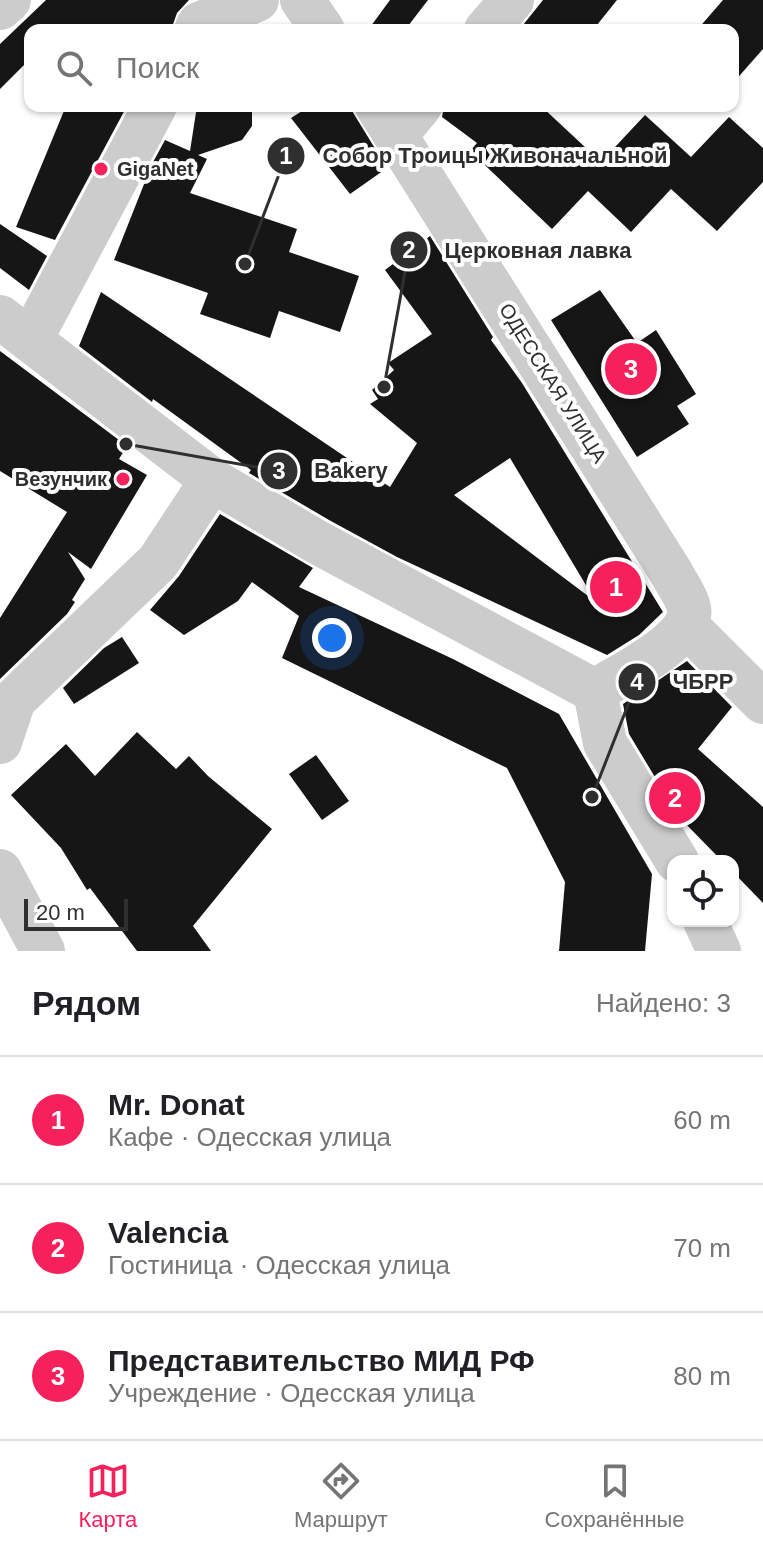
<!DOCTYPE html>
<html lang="ru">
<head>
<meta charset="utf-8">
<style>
	body { margin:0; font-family:Arial,sans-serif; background:#f2f2f2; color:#202124 }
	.controls { position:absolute; right:24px; bottom:24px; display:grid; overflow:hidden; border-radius:16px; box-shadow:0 2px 6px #0004 }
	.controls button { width:72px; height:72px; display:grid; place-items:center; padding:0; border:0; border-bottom:2px solid #e0e0e0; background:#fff; color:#202124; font:40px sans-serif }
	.scale { position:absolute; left:24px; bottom:20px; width:104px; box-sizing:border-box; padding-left:8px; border:4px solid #2f2f2f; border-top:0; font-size:22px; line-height:28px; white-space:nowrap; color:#2f2f2f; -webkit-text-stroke:6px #fff; paint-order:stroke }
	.you { position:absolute; left:332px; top:638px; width:28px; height:28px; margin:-20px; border:6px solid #fff; border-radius:50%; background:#1a73e8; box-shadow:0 0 0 12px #1a73e833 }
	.badge { display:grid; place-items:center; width:52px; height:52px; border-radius:50%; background:#f6215c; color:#fff; font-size:26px; font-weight:700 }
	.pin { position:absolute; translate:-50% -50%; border:4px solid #fff; box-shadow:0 2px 8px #0006 }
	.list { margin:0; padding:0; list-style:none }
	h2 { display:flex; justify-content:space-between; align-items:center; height:104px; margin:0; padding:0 32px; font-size:34px }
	h2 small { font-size:26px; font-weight:400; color:#757577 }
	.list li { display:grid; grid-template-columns:52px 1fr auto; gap:24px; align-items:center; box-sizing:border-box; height:128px; padding:0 32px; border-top:2px solid #e0e0e0 }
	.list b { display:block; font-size:30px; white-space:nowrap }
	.list p { margin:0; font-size:26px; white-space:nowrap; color:#757577 }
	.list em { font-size:26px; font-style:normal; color:#757577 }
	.icon { flex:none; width:44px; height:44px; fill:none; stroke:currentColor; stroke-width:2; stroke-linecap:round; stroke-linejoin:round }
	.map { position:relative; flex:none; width:763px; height:951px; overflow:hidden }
	.search { position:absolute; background:#fff; box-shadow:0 2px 6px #0004; left:24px; right:24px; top:24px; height:88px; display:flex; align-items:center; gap:20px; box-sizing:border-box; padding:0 28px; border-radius:16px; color:#757577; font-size:30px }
	.sheet { height:488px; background:#fff }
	nav { display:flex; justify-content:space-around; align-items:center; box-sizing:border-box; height:112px; border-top:2px solid #e0e0e0; background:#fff; font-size:22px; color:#757577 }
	nav a { display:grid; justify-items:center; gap:4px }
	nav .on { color:#f6215c }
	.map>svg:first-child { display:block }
	.building { fill:#161616; fill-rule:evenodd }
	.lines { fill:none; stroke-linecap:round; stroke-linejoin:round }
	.minor { stroke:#ccc; stroke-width:44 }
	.poi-dot { fill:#f6215c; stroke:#fff; stroke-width:3 }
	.labels { text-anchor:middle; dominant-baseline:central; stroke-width:8; stroke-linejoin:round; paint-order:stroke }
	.poi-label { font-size:20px; font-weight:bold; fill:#2f2f2f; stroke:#fff; text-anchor:start }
	.street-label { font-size:20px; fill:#2f2f2f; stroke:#fff }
	.leader { fill:none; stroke:#2f2f2f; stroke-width:3 }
	.callout-dot { fill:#2f2f2f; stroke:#fff; stroke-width:3 }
	.mark-label { font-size:24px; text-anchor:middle; font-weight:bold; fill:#fff }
	.callout-label { font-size:22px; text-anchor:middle; font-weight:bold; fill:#2f2f2f; stroke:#fff; stroke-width:8; stroke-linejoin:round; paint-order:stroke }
</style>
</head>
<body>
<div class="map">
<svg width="763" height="951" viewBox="0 0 763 951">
	<rect width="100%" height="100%" fill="#fff"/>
	<g class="building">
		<path d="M46 0H189L177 13 171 30H30V59L0 89V44Z"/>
		<path d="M390 0H428L405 30H368Z"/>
		<path d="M543 0H617L593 30H519Z"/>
		<path d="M723 0H763V49L733 83V30H697Z"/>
		<path d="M66 106H127L55 240 16 227Z"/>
		<path d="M197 106H252V126L242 140 198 155 207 159 190 193 297 229 289 252 359 276 340 332 279 311 270 338 200 314 208 293 114 260 152 164 165 140 190 151Z"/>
		<path d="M310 106H349L387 168 350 194 291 118Z"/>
		<path d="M444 106H541L601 162 645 115 691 157 729 117 763 148V182L717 231 671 189 631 232 588 191 552 229 470 151 477 143 442 117Z"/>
		<path d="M0 224 47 256 29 290 0 268Z"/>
		<path d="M430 236 493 337 491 340 522 383 663 612 639 635 607 655 397 557 329 520 249 473 251 470 153 399 152 402 79 346 101 292 390 487 417 443 370 404 378 399 372 390 394 370 388 363 432 334 385 270ZM510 458 596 602 454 495Z"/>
		<path d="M600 290 637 343 656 330 696 394 677 406 689 424 637 457 551 320Z"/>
		<path d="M0 351 127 446 119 459 147 475 91 569 68 552 85 579 72 600 75 602 67 614 0 679V618L67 512 0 471Z"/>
		<path d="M220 514 313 568 299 587 453 659 559 714 652 874 645 951H559L565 882 507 768 282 658 299 616 252 582 238 601 184 635 150 610 179 576Z"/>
		<path d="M122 637 139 663 74 704 63 688 104 648Z"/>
		<path d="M687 661 732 707 698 749 763 807V903L733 872V861H722L679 817 629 734 623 704Z"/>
		<path d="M137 732 176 769 189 756 208 776 272 829 193 926 211 951H137L90 888 87 890 61 848 11 795 66 744 95 776Z"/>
		<path d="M316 755 349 801 322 820 289 774Z"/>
	</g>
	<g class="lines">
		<g class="minor">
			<path d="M302 0 323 30"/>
			<path d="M0 8 9 0"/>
			<path d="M196 30 199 24 257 0"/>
			<path d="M486 30 512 0"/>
			<path d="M377 106 672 574C677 584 687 597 689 608 696 639 618 676 595 691"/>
			<path d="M397 134 420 106"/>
			<path d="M0 317 212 480 317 542 595 691"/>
			<path d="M31 339 155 106"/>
			<path d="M686 625 763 702"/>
			<path d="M595 691 605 743 677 861"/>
			<path d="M0 742 14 700 158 562 212 480"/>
			<path d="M0 871 43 951"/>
			<path d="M705 921 719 951"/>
		</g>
	</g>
	<g class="poi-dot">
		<circle cx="101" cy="169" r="8"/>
		<circle cx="123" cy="479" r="8"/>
	</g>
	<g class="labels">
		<g class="poi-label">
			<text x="117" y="169">GigaNet</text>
			<text x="107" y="479" text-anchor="end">Везунчик</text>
		</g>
		<g class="street-label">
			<text transform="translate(553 383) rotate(58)">ОДЕССКАЯ УЛИЦА</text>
		</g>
	</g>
	<path class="leader" d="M245 264L286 156M384 387L409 250M126 444L279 471M592 797L637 682"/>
	<g class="callout-dot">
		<circle cx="245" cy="264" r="8"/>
		<circle cx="384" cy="387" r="8"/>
		<circle cx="126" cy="444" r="8"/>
		<circle cx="592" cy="797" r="8"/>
		<circle cx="286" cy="156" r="20"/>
		<circle cx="409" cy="250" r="20"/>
		<circle cx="279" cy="471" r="20"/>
		<circle cx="637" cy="682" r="20"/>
	</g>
	<g class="mark-label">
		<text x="286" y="164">1</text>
		<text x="409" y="258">2</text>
		<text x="279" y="479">3</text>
		<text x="637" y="690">4</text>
	</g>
	<g class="callout-label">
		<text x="495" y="163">Собор Троицы Живоначальной</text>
		<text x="538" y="258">Церковная лавка</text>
		<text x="351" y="478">Bakery</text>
		<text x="703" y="689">ЧБРР</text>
	</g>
</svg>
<div class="controls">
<button><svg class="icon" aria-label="locate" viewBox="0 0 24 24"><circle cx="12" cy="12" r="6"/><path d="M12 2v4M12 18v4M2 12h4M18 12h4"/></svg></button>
</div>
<div class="scale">20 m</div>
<div class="you"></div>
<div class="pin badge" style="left:616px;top:587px">1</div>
<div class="pin badge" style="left:675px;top:798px">2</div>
<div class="pin badge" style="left:631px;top:369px">3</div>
<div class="search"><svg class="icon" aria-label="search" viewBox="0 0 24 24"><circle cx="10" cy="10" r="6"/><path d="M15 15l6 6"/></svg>Поиск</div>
</div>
<section class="sheet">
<h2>Рядом<small>Найдено: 3</small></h2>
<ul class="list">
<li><span class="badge">1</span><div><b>Mr. Donat</b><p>Кафе · Одесская улица</p></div><em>60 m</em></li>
<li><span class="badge">2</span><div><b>Valencia</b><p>Гостиница · Одесская улица</p></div><em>70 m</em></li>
<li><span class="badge">3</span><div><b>Представительство МИД РФ</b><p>Учреждение · Одесская улица</p></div><em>80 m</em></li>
</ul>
</section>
<nav>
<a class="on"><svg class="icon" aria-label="map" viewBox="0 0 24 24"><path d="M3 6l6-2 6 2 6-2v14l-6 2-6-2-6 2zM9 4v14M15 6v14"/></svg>Карта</a>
<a><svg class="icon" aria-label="directions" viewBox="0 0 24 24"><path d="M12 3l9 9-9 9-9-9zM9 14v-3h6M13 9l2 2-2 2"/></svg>Маршрут</a>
<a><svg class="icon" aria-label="saved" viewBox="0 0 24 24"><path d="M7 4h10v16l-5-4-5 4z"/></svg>Сохранённые</a>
</nav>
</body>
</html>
